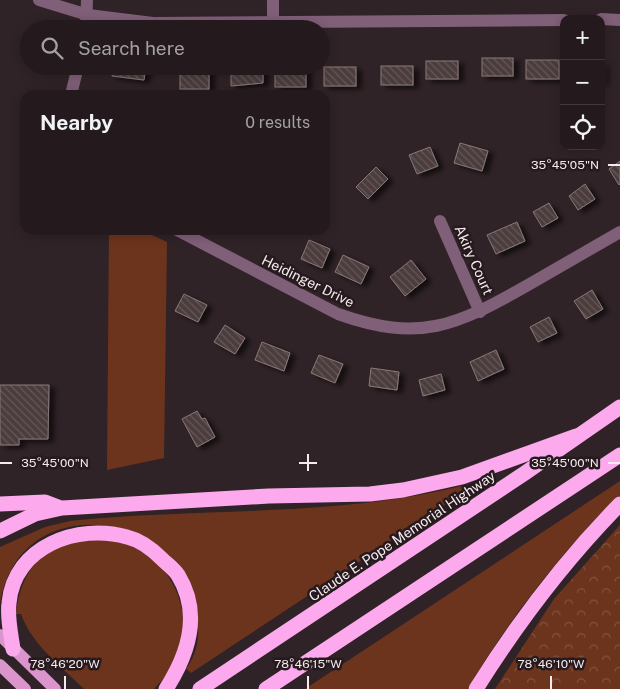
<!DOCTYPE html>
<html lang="en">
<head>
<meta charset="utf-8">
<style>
	body { margin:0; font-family:"Public Sans",sans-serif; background:#2c2326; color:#f1f3f6 }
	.controls { position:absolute; right:15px; top:15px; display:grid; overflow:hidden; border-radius:10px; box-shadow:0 2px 12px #0003 }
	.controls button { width:45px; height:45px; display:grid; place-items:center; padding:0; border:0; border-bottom:1px solid #41383b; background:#241a1d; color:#f1f3f6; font:25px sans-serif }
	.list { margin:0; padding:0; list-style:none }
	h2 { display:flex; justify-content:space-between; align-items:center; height:65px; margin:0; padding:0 20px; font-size:21px }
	h2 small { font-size:16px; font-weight:400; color:#a3a1a4 }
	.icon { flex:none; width:28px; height:28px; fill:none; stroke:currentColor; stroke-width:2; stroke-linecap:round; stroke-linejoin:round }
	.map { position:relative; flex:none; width:620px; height:689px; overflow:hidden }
	.search { position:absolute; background:#241a1d; box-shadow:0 2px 12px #0003; left:20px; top:20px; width:310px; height:55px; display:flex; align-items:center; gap:12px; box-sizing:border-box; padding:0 18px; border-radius:28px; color:#a3a1a4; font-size:19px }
	.panel { position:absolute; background:#241a1d; box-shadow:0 2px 12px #0003; left:20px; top:90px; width:310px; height:145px; border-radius:15px }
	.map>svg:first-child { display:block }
	.green { fill:#6d341d }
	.forest { fill:url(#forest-crowns) }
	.building { fill:url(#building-back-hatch); stroke:#897878; filter:url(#shadow) }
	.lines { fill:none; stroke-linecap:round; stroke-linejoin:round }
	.minor { stroke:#805f79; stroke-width:12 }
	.major { stroke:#d995cc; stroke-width:12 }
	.highway { stroke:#fcaaed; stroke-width:15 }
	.ticks { fill:none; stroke:#f5ebee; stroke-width:2 }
	.labels { text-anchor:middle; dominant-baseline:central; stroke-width:5; stroke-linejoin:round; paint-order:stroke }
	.street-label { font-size:14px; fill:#f5ebee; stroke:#261a1e }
	.ticks-label { font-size:12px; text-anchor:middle; fill:#f5ebee; stroke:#261a1e; stroke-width:5; stroke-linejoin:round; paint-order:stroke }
</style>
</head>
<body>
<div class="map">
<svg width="620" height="689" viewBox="0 0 620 689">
	<defs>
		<pattern id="forest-crowns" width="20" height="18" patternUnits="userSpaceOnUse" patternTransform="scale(1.25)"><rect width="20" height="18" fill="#6d341d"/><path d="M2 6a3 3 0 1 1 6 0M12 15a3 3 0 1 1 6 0" fill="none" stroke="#82523e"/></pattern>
		<pattern id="building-back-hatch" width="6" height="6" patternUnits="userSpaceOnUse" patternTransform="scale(1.25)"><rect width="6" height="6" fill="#4b3c3c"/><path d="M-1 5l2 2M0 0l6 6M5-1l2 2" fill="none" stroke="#665858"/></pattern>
		<filter id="shadow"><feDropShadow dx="5.5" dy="3" stdDeviation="2.5" flood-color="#0009"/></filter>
	</defs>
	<rect width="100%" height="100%" fill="#302327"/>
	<g class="green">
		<path d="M109 230H141L167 242 164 458 107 470Z"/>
		<path d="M620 481V495C560 552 510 619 467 689H305Z"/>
		<path d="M466 485 469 489 191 673 186 669C194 659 201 638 197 626 195 618 157 546 153 542 144 533 125 529 114 527 57 516 10 544 0 603V547L45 527 70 521C201 507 337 518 466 485Z"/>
		<path d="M90 538C103 540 120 540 131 545 172 563 192 609 180 651 176 666 164 678 154 689H84C61 666 32 645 21 614H16C18 589 29 562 53 549 63 543 78 542 90 538Z"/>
	</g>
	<path class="forest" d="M620 525V689H495L554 599Z"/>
	<g class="building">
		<rect x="482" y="58" width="31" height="18"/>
		<rect x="526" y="60" width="33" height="19"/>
		<rect x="426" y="61" width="32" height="18"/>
		<rect x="601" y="62" width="2" height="21"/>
		<path d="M113 66H146L144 80 112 76Z"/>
		<rect x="180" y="66" width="29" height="23"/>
		<path d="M231 66H263V83L231 86Z"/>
		<rect x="275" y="66" width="31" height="21"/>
		<rect x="381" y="66" width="32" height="19"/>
		<rect x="324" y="67" width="32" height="19"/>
		<path d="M460 143 488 151 482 171 454 163Z"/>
		<path d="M430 147 438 166 417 174 409 155Z"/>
		<path d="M620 161V184L619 185 609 169Z"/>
		<path d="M376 167 388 179 368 199 356 187Z"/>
		<path d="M585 184 595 199 578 210 569 196Z"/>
		<path d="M549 203 558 218 542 227 533 212Z"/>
		<path d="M517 222 525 241 496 254 487 235Z"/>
		<path d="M309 240 330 249 322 268 301 259Z"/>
		<path d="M343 255 369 267 361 284 335 272Z"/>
		<path d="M411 260 426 279 405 296 390 277Z"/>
		<path d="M592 290 603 309 586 319 574 301Z"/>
		<path d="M184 294 207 305 198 322 175 311Z"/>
		<path d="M549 317 557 333 538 342 530 327Z"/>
		<path d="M225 325 245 338 235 354 214 342Z"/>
		<path d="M262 342 290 353 284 371 255 360Z"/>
		<path d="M496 350 504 369 478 381 470 362Z"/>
		<path d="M319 355 343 364 335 383 311 373Z"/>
		<path d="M371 368 399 372 397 390 369 386Z"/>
		<path d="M441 374 445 390 423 396 419 380Z"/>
		<path d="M0 385H49L48 439H19V445H0Z"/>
		<path d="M197 411 202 419 205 418 215 437 197 447 182 419Z"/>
	</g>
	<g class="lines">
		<g class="minor">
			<path d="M39 0 88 15 153 23 564 20"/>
			<path d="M273 0V22"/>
			<path d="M601 19 620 20"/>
			<path d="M86 29 87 0"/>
			<path d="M71 95 78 66"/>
			<path d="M440 221 480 312"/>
			<path d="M177 230 338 314C420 343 456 326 528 285 558 268 589 250 620 232"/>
		</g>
		<g class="major">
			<path d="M0 635 55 689"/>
			<path d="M0 665 25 689"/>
		</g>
		<g class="highway">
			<path d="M0 504 45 502 58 507"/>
			<path d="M0 531 35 514 62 508 269 496 370 494 403 490 462 477 576 436"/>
			<path d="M13 649C11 634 7 618 9 603 14 546 78 523 127 537 140 540 153 550 162 559 167 564 174 569 178 575 202 614 188 655 166 689"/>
			<path d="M200 689 525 473 620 407"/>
			<path d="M266 689 620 455"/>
			<path d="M476 689C518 622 565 560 620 504"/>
		</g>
	</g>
	<path class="ticks" d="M608 165H620M308 454V471M0 463H12M299 463H317M608 463H620M65 676V689M308 676V689M551 676V689"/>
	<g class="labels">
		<g class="street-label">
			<text transform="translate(474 260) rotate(66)">Akiry Court</text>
			<text transform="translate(308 281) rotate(26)">Heidinger Drive</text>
			<text transform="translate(402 536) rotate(-34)">Claude E. Pope Memorial Highway</text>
		</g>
	</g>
	<g class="ticks-label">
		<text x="565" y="169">35°45'05"N</text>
		<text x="55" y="467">35°45'00"N</text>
		<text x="565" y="467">35°45'00"N</text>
		<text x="65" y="668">78°46'20"W</text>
		<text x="308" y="668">78°46'15"W</text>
		<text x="551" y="668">78°46'10"W</text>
	</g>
</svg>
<div class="controls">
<button>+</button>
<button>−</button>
<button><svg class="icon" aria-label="locate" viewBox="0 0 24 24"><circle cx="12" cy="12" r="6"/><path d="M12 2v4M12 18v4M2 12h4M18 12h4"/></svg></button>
</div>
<div class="search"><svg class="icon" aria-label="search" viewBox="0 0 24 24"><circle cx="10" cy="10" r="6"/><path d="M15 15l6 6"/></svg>Search here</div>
<section class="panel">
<h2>Nearby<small>0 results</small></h2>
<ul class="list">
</ul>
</section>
</div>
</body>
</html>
